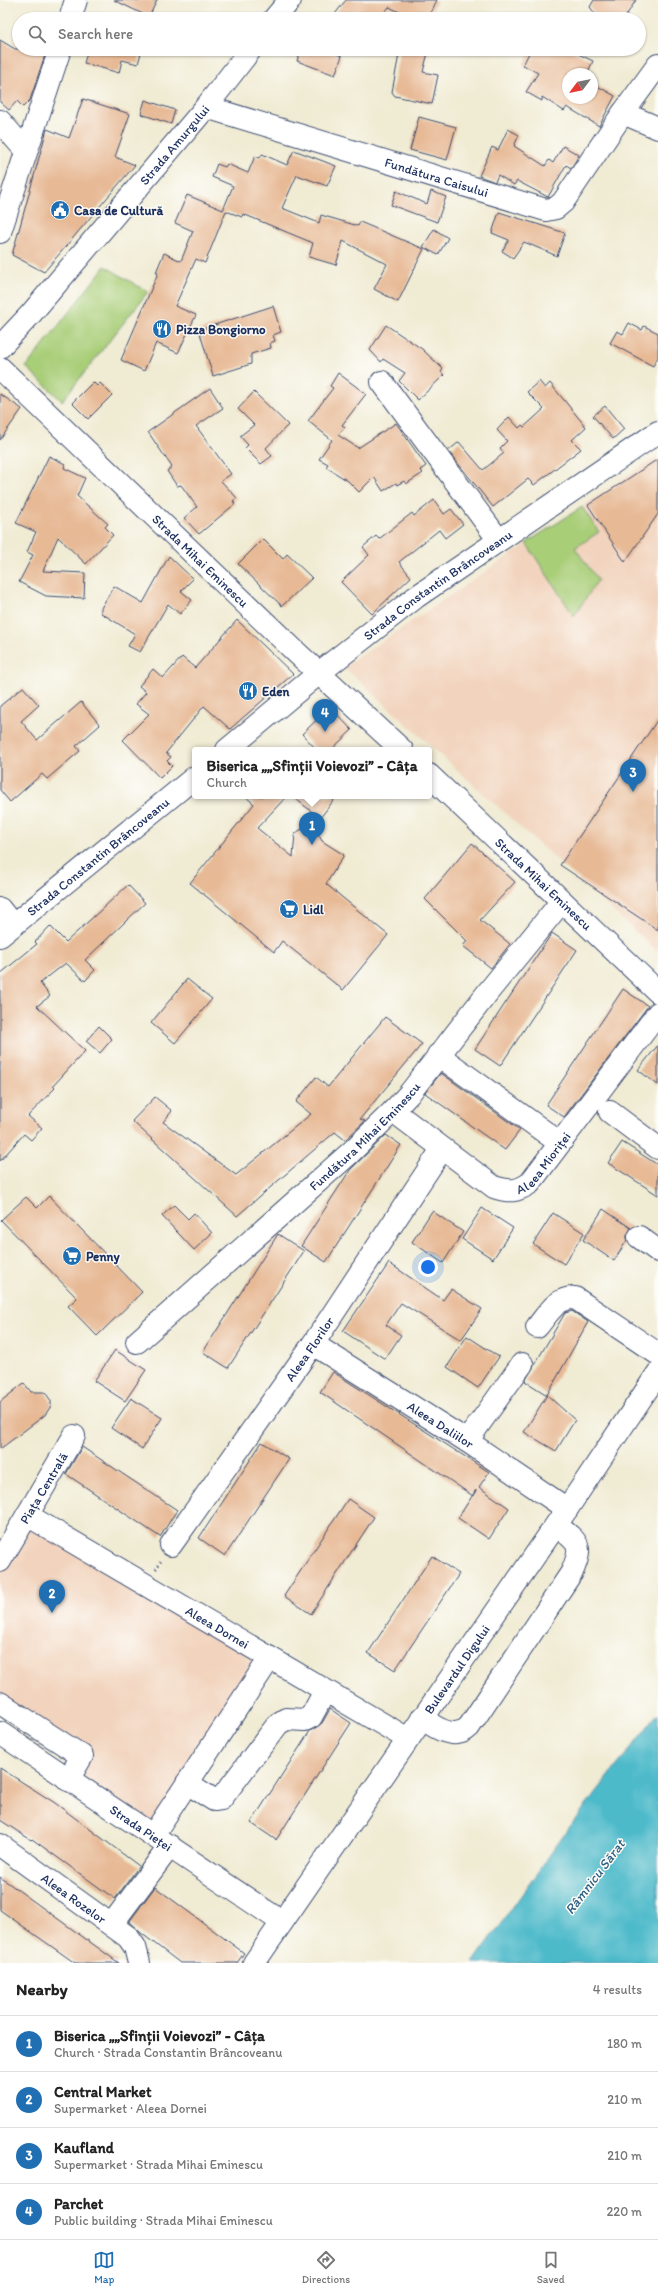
<!DOCTYPE html>
<html lang="en">
<head>
<meta charset="utf-8">
<style>
	body { margin:0; font-family:Itim,sans-serif; background:#f6f6f6; color:#222 }
	.compass { position:absolute; left:562px; top:68px; width:36px; height:36px; border-radius:50%; background:#fff; box-shadow:0 1px 3px #0004; rotate:238deg }
	.you { position:absolute; left:428px; top:1267px; width:14px; height:14px; margin:-10px; border:3px solid #fff; border-radius:50%; background:#1a73e8; box-shadow:0 0 0 6px #1a73e833 }
	.badge { display:grid; place-items:center; width:26px; height:26px; border-radius:50%; background:#1f6fb2; color:#fff; font-size:13px; font-weight:700 }
	.pin { position:absolute; translate:-50% -33px; filter:drop-shadow(0 1px 2px #0008) }
	.pin::after { content:''; position:absolute; top:21px; width:14px; height:12px; background:inherit; clip-path:polygon(0 0,100% 0,50% 100%) }
	.popup { position:absolute; left:192px; top:747px; width:240px; height:52px; box-sizing:border-box; display:grid; place-content:center; border-radius:4px; background:#fff; filter:drop-shadow(0 1px 3px #0005); font-size:13px; white-space:nowrap; color:#767676 }
	.popup b { font-size:15px; color:#222 }
	.popup::after { content:''; position:absolute; left:50%; top:100%; margin-left:-8px; border:8px solid transparent; border-top-color:#fff }
	.list { margin:0; padding:0; list-style:none }
	h2 { display:flex; justify-content:space-between; align-items:center; height:52px; margin:0; padding:0 16px; font-size:17px }
	h2 small { font-size:13px; font-weight:400; color:#767676 }
	.list li { display:grid; grid-template-columns:26px 1fr auto; gap:12px; align-items:center; box-sizing:border-box; height:56px; padding:0 16px; border-top:1px solid #e0e0e0 }
	.list b { display:block; font-size:15px; white-space:nowrap }
	.list p { margin:0; font-size:13px; white-space:nowrap; color:#767676 }
	.list em { font-size:13px; font-style:normal; color:#767676 }
	.icon { flex:none; width:22px; height:22px; fill:none; stroke:currentColor; stroke-width:2; stroke-linecap:round; stroke-linejoin:round }
	.map { position:relative; flex:none; width:658px; height:1963px; overflow:hidden }
	.search { position:absolute; background:#fff; box-shadow:0 1px 3px #0004; left:12px; right:12px; top:12px; height:44px; display:flex; align-items:center; gap:10px; box-sizing:border-box; padding:0 14px; border-radius:22px; color:#767676; font-size:15px }
	.sheet { height:276px; background:#fff }
	nav { display:flex; justify-content:space-around; align-items:center; box-sizing:border-box; height:56px; border-top:1px solid #e0e0e0; background:#fff; font-size:11px; color:#767676 }
	nav a { display:grid; justify-items:center; gap:2px }
	nav .on { color:#1f6fb2 }
	.map>svg:first-child { display:block }
	.built { fill:#f2d4be }
	.green { fill:#a9ce78; stroke:#627e6b }
	.water { fill:#4ebaca; stroke:#347494 }
	.building { fill:#e7b995 }
	.lines { fill:none; stroke-linecap:round; stroke-linejoin:round }
	.minor-casing { stroke:#3b4b70; stroke-width:24 }
	.path { stroke:#3b4b70; stroke-width:2.5; stroke-dasharray:1 3; stroke-linecap:butt }
	.minor { stroke:#fff; stroke-width:22 }
	.labels { text-anchor:middle; dominant-baseline:central; stroke-width:3; stroke-linejoin:round; paint-order:stroke }
	.street-label { font-size:13px; fill:#1b2f5e; stroke:#fdfcf7 }
	.poi-label { font-size:13px; font-weight:bold; fill:#1b2f5e; stroke:#fdfcf7; text-anchor:start }
	.water-label { font-size:14px; font-style:italic; fill:#2d6084; stroke:#fdfcf7 }
</style>
</head>
<body>
<div class="map">
<svg width="658" height="1963" viewBox="0 0 658 1963">
	<rect width="100%" height="100%" fill="#fdfcf7"/>
	<filter id="ink" filterUnits="userSpaceOnUse"><feTurbulence type="fractalNoise" baseFrequency=".025" numOctaves="2"/><feDisplacementMap in="SourceGraphic" scale="8" xChannelSelector="R" yChannelSelector="G"/><feConvolveMatrix kernelMatrix="1 2 1 2 8 2 1 2 1" color-interpolation-filters="sRGB"/></filter>
	<filter id="wash" filterUnits="userSpaceOnUse"><feTurbulence type="fractalNoise" baseFrequency=".012" numOctaves="4" result="noise"/><feDisplacementMap in="SourceGraphic" scale="16" xChannelSelector="R" yChannelSelector="G"/><feGaussianBlur stdDeviation="0.9" result="paint"/><feColorMatrix in="noise" values="0 0 0 0 0 0 0 0 0 0 0 0 0 0 0 0 0 1.4 0 .05"/><feComposite in="paint" operator="in"/></filter>
	<g filter="url(#wash)">
		<rect width="100%" height="100%" fill="#f0ebd3"/>
		<g class="built">
			<path d="M658 455V952L344 667Z"/>
			<path d="M27 1515 270 1658 153 1835 68 1780 81 1756 0 1703V1564Z"/>
		</g>
		<g class="green">
			<path d="M105 266 148 292 62 401 26 367Z"/>
			<path d="M582 507 599 532 575 548 598 580 574 616 526 543Z"/>
		</g>
		<path class="water" d="M658 1713V1963H473L571 1825Z"/>
		<g id="blocks">
			<g class="building">
				<path d="M114 0H157L149 17Z"/>
				<path d="M346 0H437L428 19H414L389 7 379 19H331Z"/>
				<path d="M594 0H636L624 19H599L590 7Z"/>
				<path d="M0 40 15 49H47L30 100 23 107 17 101 9 110 0 102Z"/>
				<path d="M88 49H142L138 64 122 60 119 73 84 63Z"/>
				<path d="M301 49H323L342 56 335 75 297 61Z"/>
				<path d="M400 49H429L423 72 438 75 432 104 395 96 392 92Z"/>
				<path d="M531 49H568L593 61 587 74H568V98H592V83L615 96 599 126 567 107 564 111 542 97V101L526 92 538 73 523 65Z"/>
				<path d="M83 99 130 114 115 157 135 165 44 272 12 255 47 129 69 138Z"/>
				<path d="M145 100 175 110 171 124 141 114Z"/>
				<path d="M419 117 456 127 447 160 410 150Z"/>
				<path d="M508 129 519 135 514 146 545 166 549 160 553 163 563 146 579 155 571 168 566 165 548 197 517 181 514 185 498 175 495 182 479 176 492 147 498 150Z"/>
				<path d="M294 150 336 166 327 186 297 175 282 208 319 223 321 215 358 226 360 222 424 249 398 302 374 289 387 264 343 241 336 265 309 257 313 243 243 214 242 217 226 211 205 263 196 259 175 306 196 315 178 353 156 343 144 371 121 360 158 273 156 272 164 253 181 261 193 231 175 223 187 195 223 210 233 186 212 177 217 164 225 167 227 164 248 173 255 156 260 158 262 154 287 165Z"/>
				<path d="M396 191 427 204 431 191 446 197 437 222 391 205Z"/>
				<path d="M499 212 565 233 557 256 524 242 513 258 502 251 509 240 492 233Z"/>
				<path d="M434 229 448 238 438 255 423 247Z"/>
				<path d="M273 306 281 332 273 335 275 341 270 343 271 348 251 354V364L213 376 199 330Z"/>
				<path d="M629 323 642 330 644 326 658 333V357L653 366 610 343 617 331 623 334Z"/>
				<path d="M386 325 422 349 443 369 441 372 444 375 418 400 399 381 405 373 383 359 381 362 370 350Z"/>
				<path d="M338 373 366 394 342 425 345 427 338 435 358 448 396 423 426 466 420 470 423 473 406 484 404 481 397 485 396 483 383 491 374 477 359 492 348 481 326 467 328 464 319 459 332 440 308 421 333 388 330 386Z"/>
				<path d="M539 381 545 388 550 383 586 427 572 440 581 449 534 485 528 479 493 507 448 451 459 442 483 470 504 453 500 448 507 441 497 430 509 417 519 428 522 425 524 427 544 409 527 392Z"/>
				<path d="M93 382 97 386 100 383 112 395 88 419 72 403Z"/>
				<path d="M210 388 223 408 196 426 231 474 221 481 237 498 233 501 235 504 199 534 184 518 197 507 181 485 177 486 167 471 172 467 148 432Z"/>
				<path d="M254 392 288 425 266 448 272 456 261 464 245 448 248 445 240 436 254 425 238 409Z"/>
				<path d="M0 394 22 409 0 440Z"/>
				<path d="M605 406 624 429 613 439 593 416Z"/>
				<path d="M49 456 65 464 64 468 85 478 77 496 108 524 105 527 113 535 86 564 58 537 43 571 85 573 84 598 46 596 19 582 33 555 27 552 36 532 16 523Z"/>
				<path d="M658 459V514L625 562 588 505Z"/>
				<path d="M434 500 444 514 451 509 463 524 445 538 439 530 399 562 411 577 372 614 341 582 369 555 363 547 376 536 379 539 412 513 414 516Z"/>
				<path d="M263 539 283 559 287 554 312 578 282 606 238 564Z"/>
				<path d="M169 556 193 579 181 591 192 600 180 614 168 604 140 652 128 646 135 634 101 613V608L114 586 143 603Z"/>
				<path d="M237 620 293 674 230 729 204 706 166 753 171 757 167 761 172 766 160 778 123 740 149 714 136 704 146 692 139 686 153 669 163 678 182 657 195 668Z"/>
				<path d="M23 687 39 705 21 721 37 740 81 702 100 725 76 746 80 751 47 779 42 774 10 802 0 790V706Z"/>
				<path d="M330 707 352 730 331 750H317L302 734Z"/>
				<path d="M658 719V930L560 865Z"/>
				<path d="M245 796H287L257 828 293 857 295 834 300 830 314 826 322 841 344 855 326 884 388 935 343 990 282 941 274 952 190 883 254 804Z"/>
				<path d="M292 796H337L320 818Z"/>
				<path d="M472 843 515 882 480 920 510 944 491 968 463 946 467 941 425 899Z"/>
				<path d="M128 885 145 903 85 960 95 970 85 981 66 963 40 983 50 996 37 1006 85 1051 53 1086 55 1088 28 1116 42 1128 31 1140 24 1134 0 1161V974L37 944 35 942 50 926 66 942Z"/>
				<path d="M552 933 577 950 500 1066 475 1049Z"/>
				<path d="M187 979 212 999 175 1043 151 1023Z"/>
				<path d="M623 989 648 1006 564 1117 546 1105Z"/>
				<path d="M385 1017 422 1044 360 1119 365 1121 345 1140 335 1132 237 1216 132 1121 155 1097 172 1111 163 1122 236 1175 311 1114 296 1102 316 1077 328 1087Z"/>
				<path d="M99 1026 112 1039 100 1053 86 1041Z"/>
				<path d="M658 1045V1085L638 1070Z"/>
				<path d="M441 1073 520 1130 505 1150 425 1093Z"/>
				<path d="M386 1135 401 1145 326 1262 301 1246 350 1170Z"/>
				<path d="M622 1142 658 1165V1195L608 1163Z"/>
				<path d="M49 1196 142 1292 97 1336 68 1306 77 1298 1 1220 26 1197 37 1208Z"/>
				<path d="M174 1205 188 1219 194 1213 212 1233 194 1250 162 1216Z"/>
				<path d="M482 1208 513 1228 493 1259 462 1239Z"/>
				<path d="M603 1209 631 1228 627 1235V1240L614 1261 583 1240Z"/>
				<path d="M432 1211 463 1232 443 1263 412 1242Z"/>
				<path d="M553 1213 584 1233 564 1264 533 1244Z"/>
				<path d="M278 1234 304 1251 228 1368 203 1352Z"/>
				<path d="M389 1263 443 1300 451 1289 482 1309 461 1340 401 1303 386 1325 401 1335 385 1359 343 1331Z"/>
				<path d="M572 1311 588 1322 547 1395 525 1381 565 1313Z"/>
				<path d="M467 1336 499 1357 478 1388 447 1367Z"/>
				<path d="M115 1350 146 1370 125 1401 94 1381Z"/>
				<path d="M333 1372 489 1472 479 1487 509 1508 489 1539 458 1518 476 1490 473 1496 320 1392Z"/>
				<path d="M24 1383 31 1392H45L51 1401V1406L45 1415 0 1449V1402Z"/>
				<path d="M547 1395 575 1420 556 1451 524 1432Z"/>
				<path d="M131 1398 162 1418 142 1449 111 1428Z"/>
				<path d="M262 1442 289 1459 225 1556 199 1538Z"/>
				<path d="M82 1447 177 1510 160 1537 66 1474Z"/>
				<path d="M348 1499 374 1517 311 1614 284 1596Z"/>
				<path d="M432 1556 459 1574 395 1670 368 1653Z"/>
				<path d="M330 1709 351 1723 276 1840 251 1823 310 1731 322 1723Z"/>
				<path d="M0 1768 55 1803 139 1866 115 1899 32 1839 31 1840 0 1820Z"/>
				<path d="M0 1877 119 1963H75L0 1910Z"/>
				<path d="M155 1887 244 1953 237 1963H180L141 1933 129 1922Z"/>
			</g>
		</g>
	</g>
	<g filter="url(#ink)">
		<use href="#blocks" fill-opacity="0" stroke="#3b4b70" stroke-width="1"/>
		<g class="lines">
			<g class="minor-casing">
				<g id="minor">
					<path d="M70 19 76 0"/>
					<path d="M274 19 290 0"/>
					<path id="s1" d="M206 107 546 210 556 208 563 202 623 113 658 65"/>
					<path d="M623 113 658 128"/>
					<path d="M0 121 26 151"/>
					<path d="M0 232 60 49"/>
					<path id="s2" d="M0 347 30 315 206 107 251 49"/>
					<path id="s3" d="M0 368 298 654 402 750"/>
					<path d="M382 382 498 539"/>
					<path id="s4" d="M227 750 319 673 416 597 658 432"/>
					<path id="s5" d="M429 775 658 992"/>
					<path d="M0 909 12 924"/>
					<path id="s6" d="M0 936 195 777"/>
					<path d="M438 1055 560 1143"/>
					<path id="s7" d="M393 1111 494 1187C509 1192 517 1192 530 1183L658 1013"/>
					<path d="M610 1112 658 1148"/>
					<path d="M639 1237 658 1251"/>
					<path d="M537 1327C548 1314 556 1297 575 1298L658 1354"/>
					<path id="s8" d="M137 1342 350 1153 393 1111 409 1094 488 992 562 901"/>
					<path id="s9" d="M313 1344 467 1441 567 1509"/>
					<path d="M467 1441 522 1364"/>
					<path id="s10" d="M27 1515 408 1739"/>
					<path id="s11" d="M171 1545 313 1344 442 1149"/>
					<path id="s12" d="M0 1561 74 1436"/>
					<path d="M0 1703 82 1756 68 1780"/>
					<path d="M422 1718C435 1728 455 1741 469 1727L572 1572C584 1544 578 1542 556 1525"/>
					<path id="s13" d="M0 1733 282 1922"/>
					<path d="M187 1783 214 1800 221 1799 278 1724 286 1719 305 1720 311 1717 325 1691"/>
					<path d="M153 1835 270 1658"/>
					<path id="s14" d="M0 1845 128 1937 135 1947 139 1963"/>
					<path d="M112 1924 170 1846"/>
					<path id="s15" d="M254 1963 567 1509 658 1373"/>
				</g>
			</g>
			<path class="path" d="M156 1569 162 1560"/>
			<use href="#minor" class="minor"/>
		</g>
	</g>
	<defs>
		<g id="civic-disc" transform="scale(1)"><circle r="9.5" fill="#1f6fb2" stroke="#fdfcf7"/><path d="M-.6-6.5H3V-4.5H.6V-3L4-1V1h2V6H-6V1h2V-1L-.6-3ZM-1.2 2.5V6h2.4V2.5Z" fill="#fff"/></g>
		<g id="restaurant-disc" transform="scale(1)"><circle r="9.5" fill="#1f6fb2" stroke="#fdfcf7"/><path d="M-5-6h1v4h1v-4h1v4h1v-4h1v5L-1.5 .5V6h-2V.5L-5-1ZM5-6V6H3V1.5H1.5Q1.5-4 5-6Z" fill="#fff"/></g>
		<g id="supermarket-disc" transform="scale(1)"><circle r="9.5" fill="#1f6fb2" stroke="#fdfcf7"/><path d="M-6-5.5h2.5l.6 2H6L4.5 2H-2.5L-4.4-4H-6ZM-1.5 3.2a1.3 1.3 0 1 0 .1 0ZM3 3.2a1.3 1.3 0 1 0 .1 0Z" fill="#fff"/></g>
	</defs>
	<g fill-rule="evenodd">
		<use href="#civic-disc" x="60" y="210"/>
		<use href="#restaurant-disc" x="162" y="329"/>
		<use href="#restaurant-disc" x="248" y="691"/>
		<use href="#supermarket-disc" x="289" y="909"/>
		<use href="#supermarket-disc" x="72" y="1256"/>
	</g>
	<g class="labels">
		<g class="street-label">
			<text stroke="none"><textPath href="#s2" startOffset="267">Strada Amurgului</textPath></text>
			<text stroke="none"><textPath href="#s1" startOffset="241">Fundătura Caisului</textPath></text>
			<text stroke="none"><textPath href="#s3" startOffset="278">Strada Mihai Eminescu</textPath></text>
			<text stroke="none"><textPath href="#s4" startOffset="268">Strada Constantin Brâncoveanu</textPath></text>
			<text stroke="none"><textPath href="#s6" startOffset="126">Strada Constantin Brâncoveanu</textPath></text>
			<text stroke="none"><textPath href="#s5" startOffset="158">Strada Mihai Eminescu</textPath></text>
			<text stroke="none"><textPath href="#s8" startOffset="307">Fundătura Mihai Eminescu</textPath></text>
			<text stroke="none"><textPath href="#s7" startOffset="188">Aleea Mioriței</textPath></text>
			<text stroke="none"><textPath href="#s11" startOffset="240">Aleea Florilor</textPath></text>
			<text stroke="none"><textPath href="#s9" startOffset="151">Aleea Daliilor</textPath></text>
			<text stroke="none"><textPath href="#s12" startOffset="85">Piața Centrală</textPath></text>
			<text stroke="none"><textPath href="#s10" startOffset="221">Aleea Dornei</textPath></text>
			<text stroke="none"><textPath href="#s15" startOffset="357">Bulevardul Digului</textPath></text>
			<text stroke="none"><textPath href="#s13" startOffset="170">Strada Pieței</textPath></text>
			<text stroke="none"><textPath href="#s14" startOffset="91">Aleea Rozelor</textPath></text>
		</g>
		<g class="poi-label">
			<text x="74" y="210">Casa de Cultură</text>
			<text x="176" y="329">Pizza Bongiorno</text>
			<text x="262" y="691">Eden</text>
			<text x="303" y="909">Lidl</text>
			<text x="86" y="1256">Penny</text>
		</g>
		<g class="water-label">
			<text transform="translate(595 1877) rotate(-53)">Râmnicu Sărat</text>
		</g>
	</g>
</svg>
<svg class="compass" viewBox="-18 -18 36 36"><path d="M0-13l5 13h-10z" fill="#e53935"/><path d="M0 13l5-13h-10z" fill="#767676"/></svg>
<div class="you"></div>
<div class="pin badge" style="left:312px;top:845px">1</div>
<div class="popup"><b>Biserica „„Sfinții Voievozi” - Câța</b>Church</div>
<div class="pin badge" style="left:52px;top:1613px">2</div>
<div class="pin badge" style="left:633px;top:792px">3</div>
<div class="pin badge" style="left:325px;top:732px">4</div>
<div class="search"><svg class="icon" aria-label="search" viewBox="0 0 24 24"><circle cx="10" cy="10" r="6"/><path d="M15 15l6 6"/></svg>Search here</div>
</div>
<section class="sheet">
<h2>Nearby<small>4 results</small></h2>
<ul class="list">
<li><span class="badge">1</span><div><b>Biserica „„Sfinții Voievozi” - Câța</b><p>Church · Strada Constantin Brâncoveanu</p></div><em>180 m</em></li>
<li><span class="badge">2</span><div><b>Central Market</b><p>Supermarket · Aleea Dornei</p></div><em>210 m</em></li>
<li><span class="badge">3</span><div><b>Kaufland</b><p>Supermarket · Strada Mihai Eminescu</p></div><em>210 m</em></li>
<li><span class="badge">4</span><div><b>Parchet</b><p>Public building · Strada Mihai Eminescu</p></div><em>220 m</em></li>
</ul>
</section>
<nav>
<a class="on"><svg class="icon" aria-label="map" viewBox="0 0 24 24"><path d="M3 6l6-2 6 2 6-2v14l-6 2-6-2-6 2zM9 4v14M15 6v14"/></svg>Map</a>
<a><svg class="icon" aria-label="directions" viewBox="0 0 24 24"><path d="M12 3l9 9-9 9-9-9zM9 14v-3h6M13 9l2 2-2 2"/></svg>Directions</a>
<a><svg class="icon" aria-label="saved" viewBox="0 0 24 24"><path d="M7 4h10v16l-5-4-5 4z"/></svg>Saved</a>
</nav>
</body>
</html>
